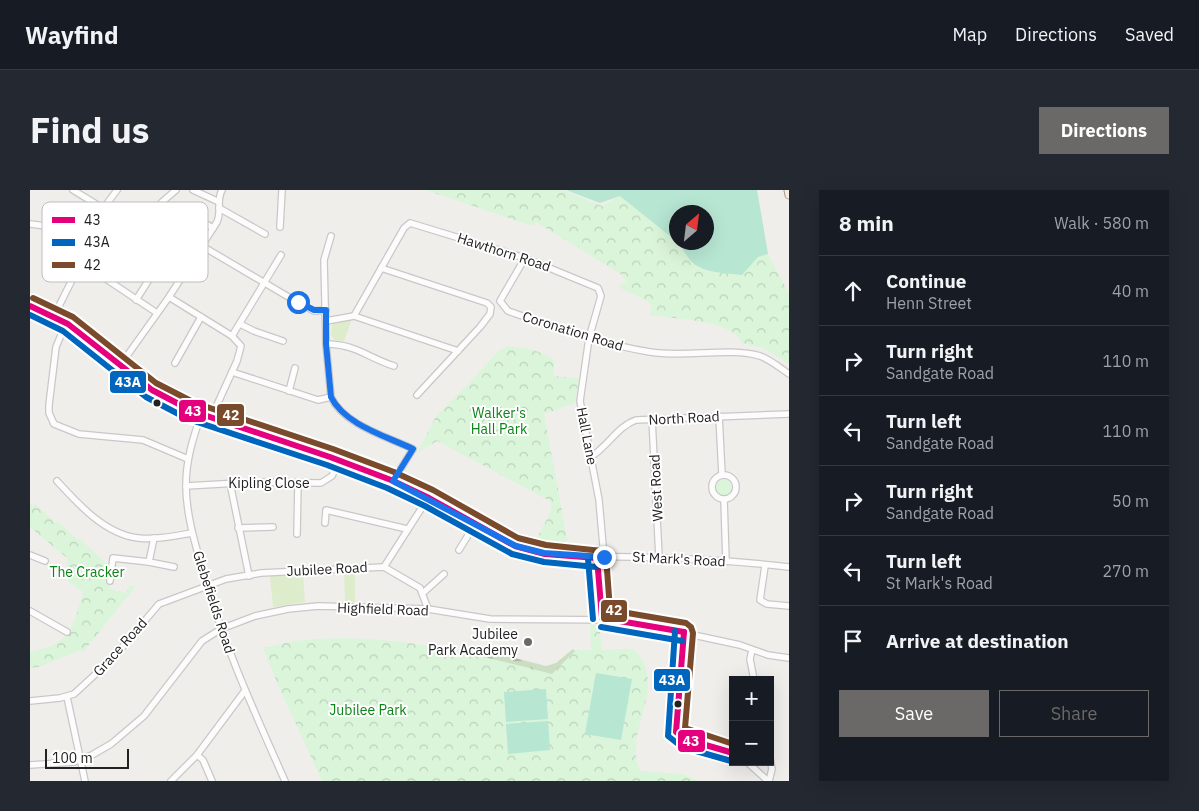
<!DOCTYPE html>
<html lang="en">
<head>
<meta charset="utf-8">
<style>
	body { margin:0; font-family:"IBM Plex Sans",sans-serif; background:#242831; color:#f1f3f6 }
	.controls { position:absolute; right:15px; bottom:15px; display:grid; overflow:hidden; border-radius:0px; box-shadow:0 5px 20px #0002 }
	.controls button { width:45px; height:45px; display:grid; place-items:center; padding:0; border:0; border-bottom:1px solid #363941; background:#171b24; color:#f1f3f6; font:25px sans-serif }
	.compass { position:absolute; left:639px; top:15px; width:45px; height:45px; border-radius:50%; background:#171b24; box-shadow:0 5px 20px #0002; rotate:28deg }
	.scale { position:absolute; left:15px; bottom:12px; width:84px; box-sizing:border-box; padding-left:5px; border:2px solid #222; border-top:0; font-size:14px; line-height:18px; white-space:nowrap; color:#222; -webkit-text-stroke:4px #fff; paint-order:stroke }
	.stop { position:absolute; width:15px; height:15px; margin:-11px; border:4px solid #1a73e8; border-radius:50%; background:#fff }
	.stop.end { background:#1a73e8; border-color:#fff; box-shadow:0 1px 5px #0008 }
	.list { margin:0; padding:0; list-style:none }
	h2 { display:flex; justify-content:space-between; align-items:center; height:65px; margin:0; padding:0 20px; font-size:21px }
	h2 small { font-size:16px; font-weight:400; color:#9ea1a6 }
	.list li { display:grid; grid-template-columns:32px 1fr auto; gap:15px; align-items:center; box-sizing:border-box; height:70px; padding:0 20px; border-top:1px solid #363941 }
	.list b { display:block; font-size:19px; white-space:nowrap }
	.list p { margin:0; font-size:16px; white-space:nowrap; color:#9ea1a6 }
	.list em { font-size:16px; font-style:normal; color:#9ea1a6 }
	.actions { display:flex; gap:10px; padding:15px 20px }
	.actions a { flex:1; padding:11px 0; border:1px solid #6a6968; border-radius:0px; text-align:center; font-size:18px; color:#6a6968 }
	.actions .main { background:#6a6968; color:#fff }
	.icon { flex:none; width:28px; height:28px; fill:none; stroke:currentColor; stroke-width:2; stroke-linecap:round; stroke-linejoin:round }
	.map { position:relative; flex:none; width:759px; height:591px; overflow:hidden; border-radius:0px }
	header { display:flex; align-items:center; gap:30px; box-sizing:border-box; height:70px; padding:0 25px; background:#171b24; border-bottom:1px solid #363941 }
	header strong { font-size:24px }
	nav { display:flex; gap:28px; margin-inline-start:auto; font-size:18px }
	.intro { display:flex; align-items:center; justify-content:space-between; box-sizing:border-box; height:120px; padding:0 30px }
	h1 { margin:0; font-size:35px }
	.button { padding:12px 22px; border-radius:0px; background:#6a6968; color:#fff; font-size:18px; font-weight:700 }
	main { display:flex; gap:30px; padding:0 30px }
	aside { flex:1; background:#171b24; border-radius:0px; box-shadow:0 5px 20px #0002 }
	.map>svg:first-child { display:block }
	.grass { fill:#ddeccb }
	.forest { fill:url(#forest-firs) }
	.park { fill:url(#park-crowns); fill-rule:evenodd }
	.pitch { fill:#b7e6d2 }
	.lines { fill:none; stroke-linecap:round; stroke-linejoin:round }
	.minor-casing { stroke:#c9c8c7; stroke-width:8 }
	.major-casing { stroke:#a79c86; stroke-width:9 }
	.minor { stroke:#fdfcfc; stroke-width:5.5 }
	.major { stroke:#f3ede7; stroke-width:7 }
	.bus-1-casing { stroke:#fff; stroke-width:10 }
	.bus-2-casing { stroke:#fff; stroke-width:10 }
	.bus-3-casing { stroke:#fff; stroke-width:10 }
	.bus-1 { stroke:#e5007d; stroke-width:6 }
	.bus-2 { stroke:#0065bd; stroke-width:6 }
	.bus-3 { stroke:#7a4b2a; stroke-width:6 }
	.route { stroke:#1a73e8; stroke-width:6 }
	.bus-dot { fill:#222; stroke:#fff; stroke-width:2 }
	.poi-dot { fill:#6a6968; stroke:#fff; stroke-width:2 }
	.labels { text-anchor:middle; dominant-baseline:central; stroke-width:4; stroke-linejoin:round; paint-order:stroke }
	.street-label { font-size:14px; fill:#222; stroke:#fff }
	.park-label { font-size:14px; fill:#0c8416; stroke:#fff }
	.poi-label { font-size:14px; fill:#222; stroke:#fff; text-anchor:end }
	.key { fill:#fff; stroke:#bdbdbd; stroke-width:1 }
	.key-label { font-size:14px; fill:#222 }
	.line-badge { stroke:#fff; stroke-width:2 }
	.badge-label { font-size:14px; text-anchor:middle; font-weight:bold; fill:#fff }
</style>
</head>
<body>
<header>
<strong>Wayfind</strong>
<nav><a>Map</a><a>Directions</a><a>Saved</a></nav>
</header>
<div class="intro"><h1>Find us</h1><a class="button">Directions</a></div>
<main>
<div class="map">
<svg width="759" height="591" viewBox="0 0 759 591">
	<defs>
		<pattern id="forest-firs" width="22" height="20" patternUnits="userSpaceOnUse" patternTransform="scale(1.25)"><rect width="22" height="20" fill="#cbdec1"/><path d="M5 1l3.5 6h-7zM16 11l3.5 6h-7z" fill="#aebea6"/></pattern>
		<pattern id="park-crowns" width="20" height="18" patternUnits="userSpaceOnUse" patternTransform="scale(1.25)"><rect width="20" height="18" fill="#daf5da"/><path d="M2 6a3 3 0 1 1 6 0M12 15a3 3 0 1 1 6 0" fill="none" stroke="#bbd2bb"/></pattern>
	</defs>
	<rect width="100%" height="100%" fill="#f0eeeb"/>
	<g class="grass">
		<path d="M322 129 314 151 305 150 301 145 302 135 307 131Z"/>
		<path d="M314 381H325V412H315Z"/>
		<path d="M273 384 275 412 243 417 240 386Z"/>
	</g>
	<path class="forest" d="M441 457 516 476 526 473 543 459 548 463 521 487 438 466Z"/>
	<g class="park">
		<path d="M396 0H533L572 16 590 6 727 0 738 64 759 103V174L733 158 712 153C704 130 643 129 620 125L622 117 617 111 588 97 596 92 592 85 506 32 502 36ZM646 22H676V52H646Z"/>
		<path d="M479 156C496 158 513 160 525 172L523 186 549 188 545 213 514 224 539 359 504 354 522 319 520 311 407 251 387 263 405 228 471 159Z"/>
		<circle cx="693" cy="298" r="9"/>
		<path d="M0 313 3 316 5 314 26 333 28 332 48 350 50 349 77 374 80 379V399L97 403 99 395 106 396 53 462 50 460 9 477 0 478V462C41 454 43 438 53 402L38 391 37 368 0 337Z"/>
		<path d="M569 434 572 460C581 460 595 457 603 460 607 461 609 465 611 468 634 504 591 548 611 581L653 584 669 591H292L251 502 233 458C247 455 261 451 274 450 360 442 440 463 522 484L546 460H561L560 435Z"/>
	</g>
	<g class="pitch">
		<path d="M536 0H727L738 64 728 67 712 85C697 83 673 83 662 72 657 67 653 59 648 53L676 52V22H646V51L590 6 570 13Z"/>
		<path d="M566 483 602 489 591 550 555 544Z"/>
		<path d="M516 499 518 529 476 532 474 502Z"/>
		<path d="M518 531 520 560 478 564 476 534Z"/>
	</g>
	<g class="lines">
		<g class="minor-casing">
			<g id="minor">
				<path d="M43 0 161 72"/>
				<path d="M163 0 187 11"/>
				<path d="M189 18 235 44"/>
				<path d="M73 19 87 0"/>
				<path d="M154 21 183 38"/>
				<path d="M123 24 132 12 146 0"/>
				<path d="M0 34 24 37"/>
				<path d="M250 37 252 0"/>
				<path d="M301 46 294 70 296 154 301 207C314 235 356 246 383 259L363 291"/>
				<path d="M172 56 267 112 284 121 296 120"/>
				<path d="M495 68 470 111 478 121C525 137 571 154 620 162 655 168 699 157 730 166 741 170 750 178 759 184"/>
				<path d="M351 78 457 113 461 117 460 124 450 137 387 205"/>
				<path d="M70 84 87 53"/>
				<path d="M139 107 202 146 211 156 207 171 181 228"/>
				<path d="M106 110 127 77"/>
				<path d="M0 116C57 133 90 188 143 212 214 245 292 261 364 292 414 313 458 351 512 363 542 369 572 366 603 367 655 368 707 371 759 377"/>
				<path d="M24 126 45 84 51 80 61 79 127 123"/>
				<path d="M324 126 374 38 380 33 495 68 568 98 571 106 559 148 550 211 569 310 574 367"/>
				<path d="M296 131 324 126 428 161"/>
				<path d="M36 133 26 157 19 215V223L24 234 49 244 113 250 158 269"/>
				<path d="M210 134 224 141 253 151"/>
				<path d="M202 146 251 65"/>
				<path d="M296 154C326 154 338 168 364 176"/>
				<path d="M145 173 171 127"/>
				<path d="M89 177 139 107 187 32C192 20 186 11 192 0"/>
				<path d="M202 182 288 210 301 207"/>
				<path d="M259 201 265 178"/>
				<path d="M171 225C163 248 156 270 156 295 156 324 165 354 173 381 194 456 224 521 255 591"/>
				<path d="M689 226 692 285"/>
				<path d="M622 229 629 367"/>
				<path d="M562 266C578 256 588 236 606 230L759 224"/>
				<circle cx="694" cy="297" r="12"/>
				<path d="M27 291C48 314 75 344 108 348 126 350 144 346 162 343"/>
				<path d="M200 293 219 386"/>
				<path d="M156 296 226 292 291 293 302 286 309 270"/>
				<path d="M694 310 696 371"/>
				<path d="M295 333 296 320 377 339"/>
				<path d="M208 338 243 337"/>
				<path d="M267 344 268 293"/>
				<path d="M124 348 119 372 144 377"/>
				<path d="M429 360 445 334"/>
				<path d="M0 365 15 371"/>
				<path d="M567 368 572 428"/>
				<path d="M735 376 730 410 737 414 759 416"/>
				<path d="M354 377 398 308"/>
				<path d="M80 391 83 368 119 372"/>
				<path d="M394 402 414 384"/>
				<path d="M0 421 37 442"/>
				<path d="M654 442 646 542 655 549 703 563"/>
				<path d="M722 460 720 469 724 490"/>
				<path d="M37 507 55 591"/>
				<path d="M0 511 30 508 44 504 84 467 129 414 196 389 231 383 354 377 390 398 398 419"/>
				<path d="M167 565 173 570 182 591"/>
				<path d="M717 572 738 591"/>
				<path d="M0 575 44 572 62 565 81 554 114 526 172 451 191 439 225 426 258 419 288 416 398 419 460 429 594 430 710 455 738 465 759 468"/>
				<path d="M141 591 167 565 214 502"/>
				<path d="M739 591 742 579 740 568"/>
			</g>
		</g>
		<g class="major-casing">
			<path id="major" d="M758 0 759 5"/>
		</g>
		<use href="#minor" class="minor"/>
		<use href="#major" class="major"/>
		<g class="bus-1-casing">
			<g id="bus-1">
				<path d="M0 116 38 134 122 200 162 221 300 267 361 290 399 308 485 356 515 364 567 368"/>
				<path d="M567 368 572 428"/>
				<path d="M572 428 654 442"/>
				<path d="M654 442 646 542 655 549 703 563"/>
			</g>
		</g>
		<g class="bus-2-casing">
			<g id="bus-2">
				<path d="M0 125 33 141 116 207 158 229 297 275 357 298 395 316 482 364 514 372 566 377"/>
				<path d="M558 369 563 429"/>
				<path d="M571 437 652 451"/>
				<path d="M645 441 638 546 652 557 701 571"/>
			</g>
		</g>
		<g class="bus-3-casing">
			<path id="bus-3" d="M3 108 43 127 126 193 165 213 303 259 364 282 403 300 488 348 516 355 572 361 576 366 580 420 656 433 661 437 663 443 655 538 703 554"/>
		</g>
		<use href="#bus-1" class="bus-1"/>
		<use href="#bus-2" class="bus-2"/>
		<use href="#bus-3" class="bus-3"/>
	</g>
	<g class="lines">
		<path class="route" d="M268 112 284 120H296V154L301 207C315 235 356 246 383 259L363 291 486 356 514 363 574 367"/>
	</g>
	<g class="bus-dot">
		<circle cx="127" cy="213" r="4.5"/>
		<circle cx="648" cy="514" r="4.5"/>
	</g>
	<circle class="poi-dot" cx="498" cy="452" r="5"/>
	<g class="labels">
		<g class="street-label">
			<text transform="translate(474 62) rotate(18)">Hawthorn Road</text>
			<text transform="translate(543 141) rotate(17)">Coronation Road</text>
			<text transform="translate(654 228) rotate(-3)">North Road</text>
			<text transform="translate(557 246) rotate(79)">Hall Lane</text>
			<text x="239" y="293">Kipling Close</text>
			<text transform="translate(626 298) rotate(-93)">West Road</text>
			<text transform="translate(649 369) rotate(3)">St Mark's Road</text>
			<text transform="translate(297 379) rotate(-3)">Jubilee Road</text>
			<text transform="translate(184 412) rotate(72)">Glebefields Road</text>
			<text transform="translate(353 419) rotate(2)">Highfield Road</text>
			<text transform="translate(90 457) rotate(-48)">Grace Road</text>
		</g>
		<g class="park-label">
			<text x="469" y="223">Walker's<tspan x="469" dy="16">Hall Park</tspan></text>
			<text x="57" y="382">The Cracker</text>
			<text x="338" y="520">Jubilee Park</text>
		</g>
		<g class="poi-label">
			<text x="488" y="444">Jubilee<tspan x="488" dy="16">Park Academy</tspan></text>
		</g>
	</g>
	<rect x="12" y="12" width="166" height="80" rx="8" class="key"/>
	<rect x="22" y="27" width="23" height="6" fill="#e5007d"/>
	<rect x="22" y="49" width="23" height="7" fill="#0065bd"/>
	<rect x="22" y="72" width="23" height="6" fill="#7a4b2a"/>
	<g class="key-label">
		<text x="54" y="35">43</text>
		<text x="54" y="57">43A</text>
		<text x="54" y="80">42</text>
	</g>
	<g class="line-badge">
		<rect x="79" y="180" width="38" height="24" rx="5" fill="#0065bd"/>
		<rect x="148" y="209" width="29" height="24" rx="5" fill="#e5007d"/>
		<rect x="186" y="213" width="29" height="24" rx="5" fill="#7a4b2a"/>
		<rect x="570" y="409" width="28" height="24" rx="5" fill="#7a4b2a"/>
		<rect x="623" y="478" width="38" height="24" rx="5" fill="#0065bd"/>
		<rect x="647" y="539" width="29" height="24" rx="5" fill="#e5007d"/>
	</g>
	<g class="badge-label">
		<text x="98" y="197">43A</text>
		<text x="163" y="226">43</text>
		<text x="201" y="230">42</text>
		<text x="584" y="425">42</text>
		<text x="642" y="495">43A</text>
		<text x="661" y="556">43</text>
	</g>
</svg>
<div class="controls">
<button>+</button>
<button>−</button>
</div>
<svg class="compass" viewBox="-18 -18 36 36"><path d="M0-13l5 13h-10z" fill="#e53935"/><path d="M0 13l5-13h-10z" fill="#9ea1a6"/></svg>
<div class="scale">100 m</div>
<div class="stop" style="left:268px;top:112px"></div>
<div class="stop end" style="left:574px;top:367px"></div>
</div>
<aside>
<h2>8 min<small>Walk · 580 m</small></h2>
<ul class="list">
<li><svg class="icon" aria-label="ahead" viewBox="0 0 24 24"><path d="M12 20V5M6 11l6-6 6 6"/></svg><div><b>Continue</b><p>Henn Street</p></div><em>40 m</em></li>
<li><svg class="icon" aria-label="right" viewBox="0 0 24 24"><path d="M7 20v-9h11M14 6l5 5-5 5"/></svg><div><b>Turn right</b><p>Sandgate Road</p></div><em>110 m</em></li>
<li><svg class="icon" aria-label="left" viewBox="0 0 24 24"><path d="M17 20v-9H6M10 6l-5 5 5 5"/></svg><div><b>Turn left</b><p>Sandgate Road</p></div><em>110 m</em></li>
<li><svg class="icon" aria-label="right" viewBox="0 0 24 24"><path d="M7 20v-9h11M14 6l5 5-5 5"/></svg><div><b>Turn right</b><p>Sandgate Road</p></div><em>50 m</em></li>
<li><svg class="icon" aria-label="left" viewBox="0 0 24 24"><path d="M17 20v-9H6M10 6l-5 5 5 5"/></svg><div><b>Turn left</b><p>St Mark's Road</p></div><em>270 m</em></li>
<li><svg class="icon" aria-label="arrive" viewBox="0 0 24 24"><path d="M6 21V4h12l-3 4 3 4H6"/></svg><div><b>Arrive at destination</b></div></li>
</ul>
<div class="actions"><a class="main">Save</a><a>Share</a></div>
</aside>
</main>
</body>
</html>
